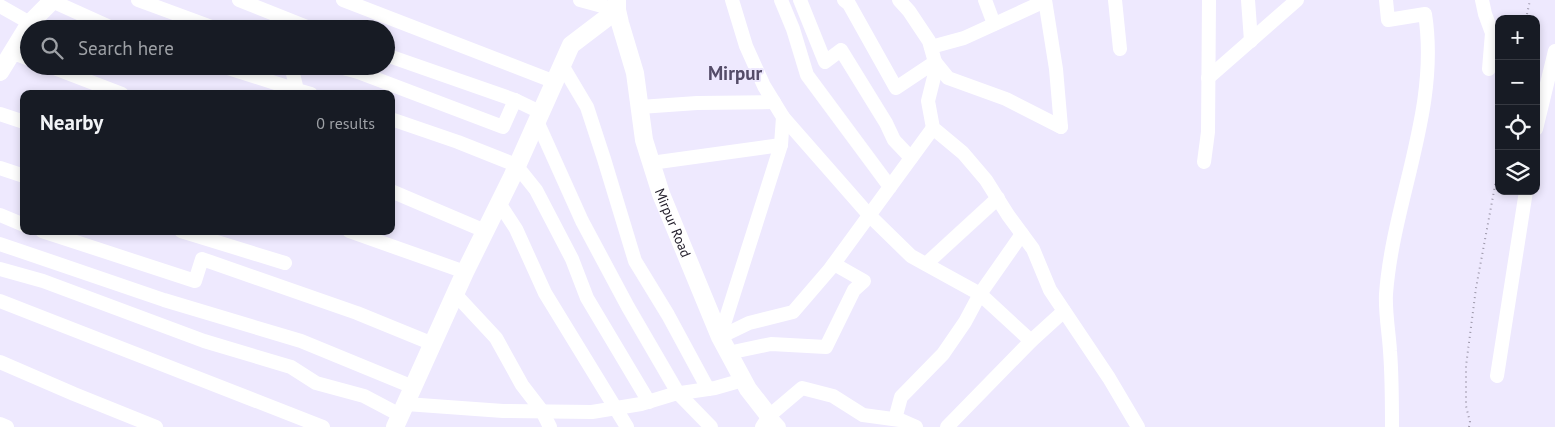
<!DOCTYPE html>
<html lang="en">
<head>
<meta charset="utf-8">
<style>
	body { margin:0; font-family:"PT Sans",sans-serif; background:#242831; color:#f1f3f6 }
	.controls { position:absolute; right:15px; top:15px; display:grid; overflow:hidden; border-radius:10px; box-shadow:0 2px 8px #0003 }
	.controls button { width:45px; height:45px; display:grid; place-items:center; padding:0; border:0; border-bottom:1px solid #363941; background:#171b24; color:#f1f3f6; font:25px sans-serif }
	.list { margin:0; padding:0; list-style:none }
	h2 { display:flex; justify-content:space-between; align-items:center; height:65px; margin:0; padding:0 20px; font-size:21px }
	h2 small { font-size:16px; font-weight:400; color:#9ea1a6 }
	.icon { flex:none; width:28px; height:28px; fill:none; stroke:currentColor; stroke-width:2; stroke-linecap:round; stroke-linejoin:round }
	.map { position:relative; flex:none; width:1555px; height:427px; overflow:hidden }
	.search { position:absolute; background:#171b24; box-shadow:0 2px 8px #0003; left:20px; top:20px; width:375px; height:55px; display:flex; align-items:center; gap:12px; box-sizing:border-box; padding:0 18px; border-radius:28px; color:#9ea1a6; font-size:19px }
	.panel { position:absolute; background:#171b24; box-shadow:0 2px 8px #0003; left:20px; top:90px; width:375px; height:145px; border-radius:10px }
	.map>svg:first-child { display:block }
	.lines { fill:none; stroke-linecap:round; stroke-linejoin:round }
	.path { stroke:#9b96a8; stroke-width:2; stroke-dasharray:1 4; stroke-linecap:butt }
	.minor { stroke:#fff; stroke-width:14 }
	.tertiary { stroke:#fff; stroke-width:18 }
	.labels { text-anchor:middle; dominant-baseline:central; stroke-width:4; stroke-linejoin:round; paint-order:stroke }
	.street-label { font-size:14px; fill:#201c29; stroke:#eee9fe }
	.district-label { font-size:19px; font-weight:bold; fill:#544c68; stroke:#eee9fe }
</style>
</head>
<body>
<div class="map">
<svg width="1555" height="427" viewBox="0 0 1555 427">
	<rect width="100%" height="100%" fill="#eee9fe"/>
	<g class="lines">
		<g class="path">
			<path d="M1526 19 1530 0"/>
			<path d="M1469 427 1470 422 1466 406V366L1476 288 1499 164"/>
		</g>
		<g class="minor">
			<path d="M50 0 114 29"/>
			<path d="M138 0 217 29"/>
			<path d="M239 0 312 29"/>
			<path d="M343 0 555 82"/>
			<path d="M580 0 617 10"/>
			<path d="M781 0 793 29 807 75 890 187"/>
			<path d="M800 0 825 62 841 50 886 123 894 140 911 158"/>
			<path d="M844 0 849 4 896 88 935 62 948 78 1006 99 1061 127"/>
			<path d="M899 0 909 11 929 41 935 62 934 77 928 101 933 128 963 153 986 180 1008 215 1033 249 1050 290 1109 378 1138 427"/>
			<path d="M985 0 994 24"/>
			<path d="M1045 0 1056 69 1061 127"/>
			<path d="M1115 0 1120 49"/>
			<path d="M1248 0 1251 41"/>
			<path d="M1386 0 1388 20 1425 14C1440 109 1393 200 1386 294 1385 313 1389 333 1390 351 1392 376 1392 402 1392 427"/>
			<path d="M1482 0 1485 14 1492 33 1489 69"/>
			<path d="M0 6 30 23"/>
			<path d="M931 47 964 38 1045 1"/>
			<path d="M11 52 29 59"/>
			<path d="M386 55 515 100"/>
			<path d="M562 65 587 107 604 159 635 261 668 315 708 389"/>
			<path d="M49 66 122 94"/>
			<path d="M222 66 297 90"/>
			<path d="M291 66 297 90 311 94"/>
			<path d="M336 66 358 72 503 127 515 100 540 112"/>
			<path d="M1208 78 1297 0"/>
			<path d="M640 107 697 103 774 102"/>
			<path d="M0 114 24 122"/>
			<path d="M783 117 869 215 911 256 980 294 1031 341"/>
			<path d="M391 119 458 142 516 165 536 190 572 259 587 298 649 402"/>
			<path d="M537 121 582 221 628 307 678 393 711 427"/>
			<path d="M1536 129 1555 51"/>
			<path d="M1204 162 1208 132 1209 0"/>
			<path d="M651 163 781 145"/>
			<path d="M0 168 24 176"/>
			<path d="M391 191 485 231"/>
			<path d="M499 203 516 229 545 293 627 427"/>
			<path d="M0 215 24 225"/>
			<path d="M42 231 195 281 202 259 357 313 433 344"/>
			<path d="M181 231 285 263"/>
			<path d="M349 231 465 272"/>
			<path d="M0 244 164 300 301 341 413 387"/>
			<path d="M926 264 998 198"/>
			<path d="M0 269 43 281 204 341 291 367 316 383 364 396 400 415"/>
			<path d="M456 295 496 338 522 385 542 411 550 427"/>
			<path d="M0 301 323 427"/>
			<path d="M720 337 781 145 783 117 764 86 746 46 732 0"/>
			<path d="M720 337 749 323 793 312 830 269 933 128"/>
			<path d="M728 353 771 344 826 347 854 290 864 281 834 264"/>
			<path d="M0 362 74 394 156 427"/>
			<path d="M1497 376 1526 191"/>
			<path d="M406 404 503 411 592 412 641 404 674 394 715 388 743 380"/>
			<path d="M769 416 779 427"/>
			<path d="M895 419 901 397 943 354 965 322 980 294 1022 234"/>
			<path d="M0 424 7 427"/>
			<path d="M762 427 769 416 802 388 833 396 863 415 900 420 916 427"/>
			<path d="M947 427 1031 341 1064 311"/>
		</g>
		<g class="tertiary">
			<path id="s1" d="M617 0V10L620 23 635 73 644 140 661 194 720 337 748 389 769 416"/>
			<path d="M0 72 30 23 53 0"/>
			<path d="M395 427 465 272 512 177 571 45 617 10"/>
		</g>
	</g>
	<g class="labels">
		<g class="street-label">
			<text stroke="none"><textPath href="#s1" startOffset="231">Mirpur Road</textPath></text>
		</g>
		<g class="district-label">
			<text x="735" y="73">Mirpur</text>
		</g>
	</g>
</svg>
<div class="controls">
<button>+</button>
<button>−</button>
<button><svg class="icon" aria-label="locate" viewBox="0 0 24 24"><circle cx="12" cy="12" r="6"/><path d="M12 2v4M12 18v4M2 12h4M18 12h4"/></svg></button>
<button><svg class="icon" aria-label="layers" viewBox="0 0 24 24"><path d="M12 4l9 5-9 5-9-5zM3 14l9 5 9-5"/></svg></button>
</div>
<div class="search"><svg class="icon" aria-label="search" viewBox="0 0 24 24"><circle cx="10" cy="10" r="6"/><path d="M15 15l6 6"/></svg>Search here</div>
<section class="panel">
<h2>Nearby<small>0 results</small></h2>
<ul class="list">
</ul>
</section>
</div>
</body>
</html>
